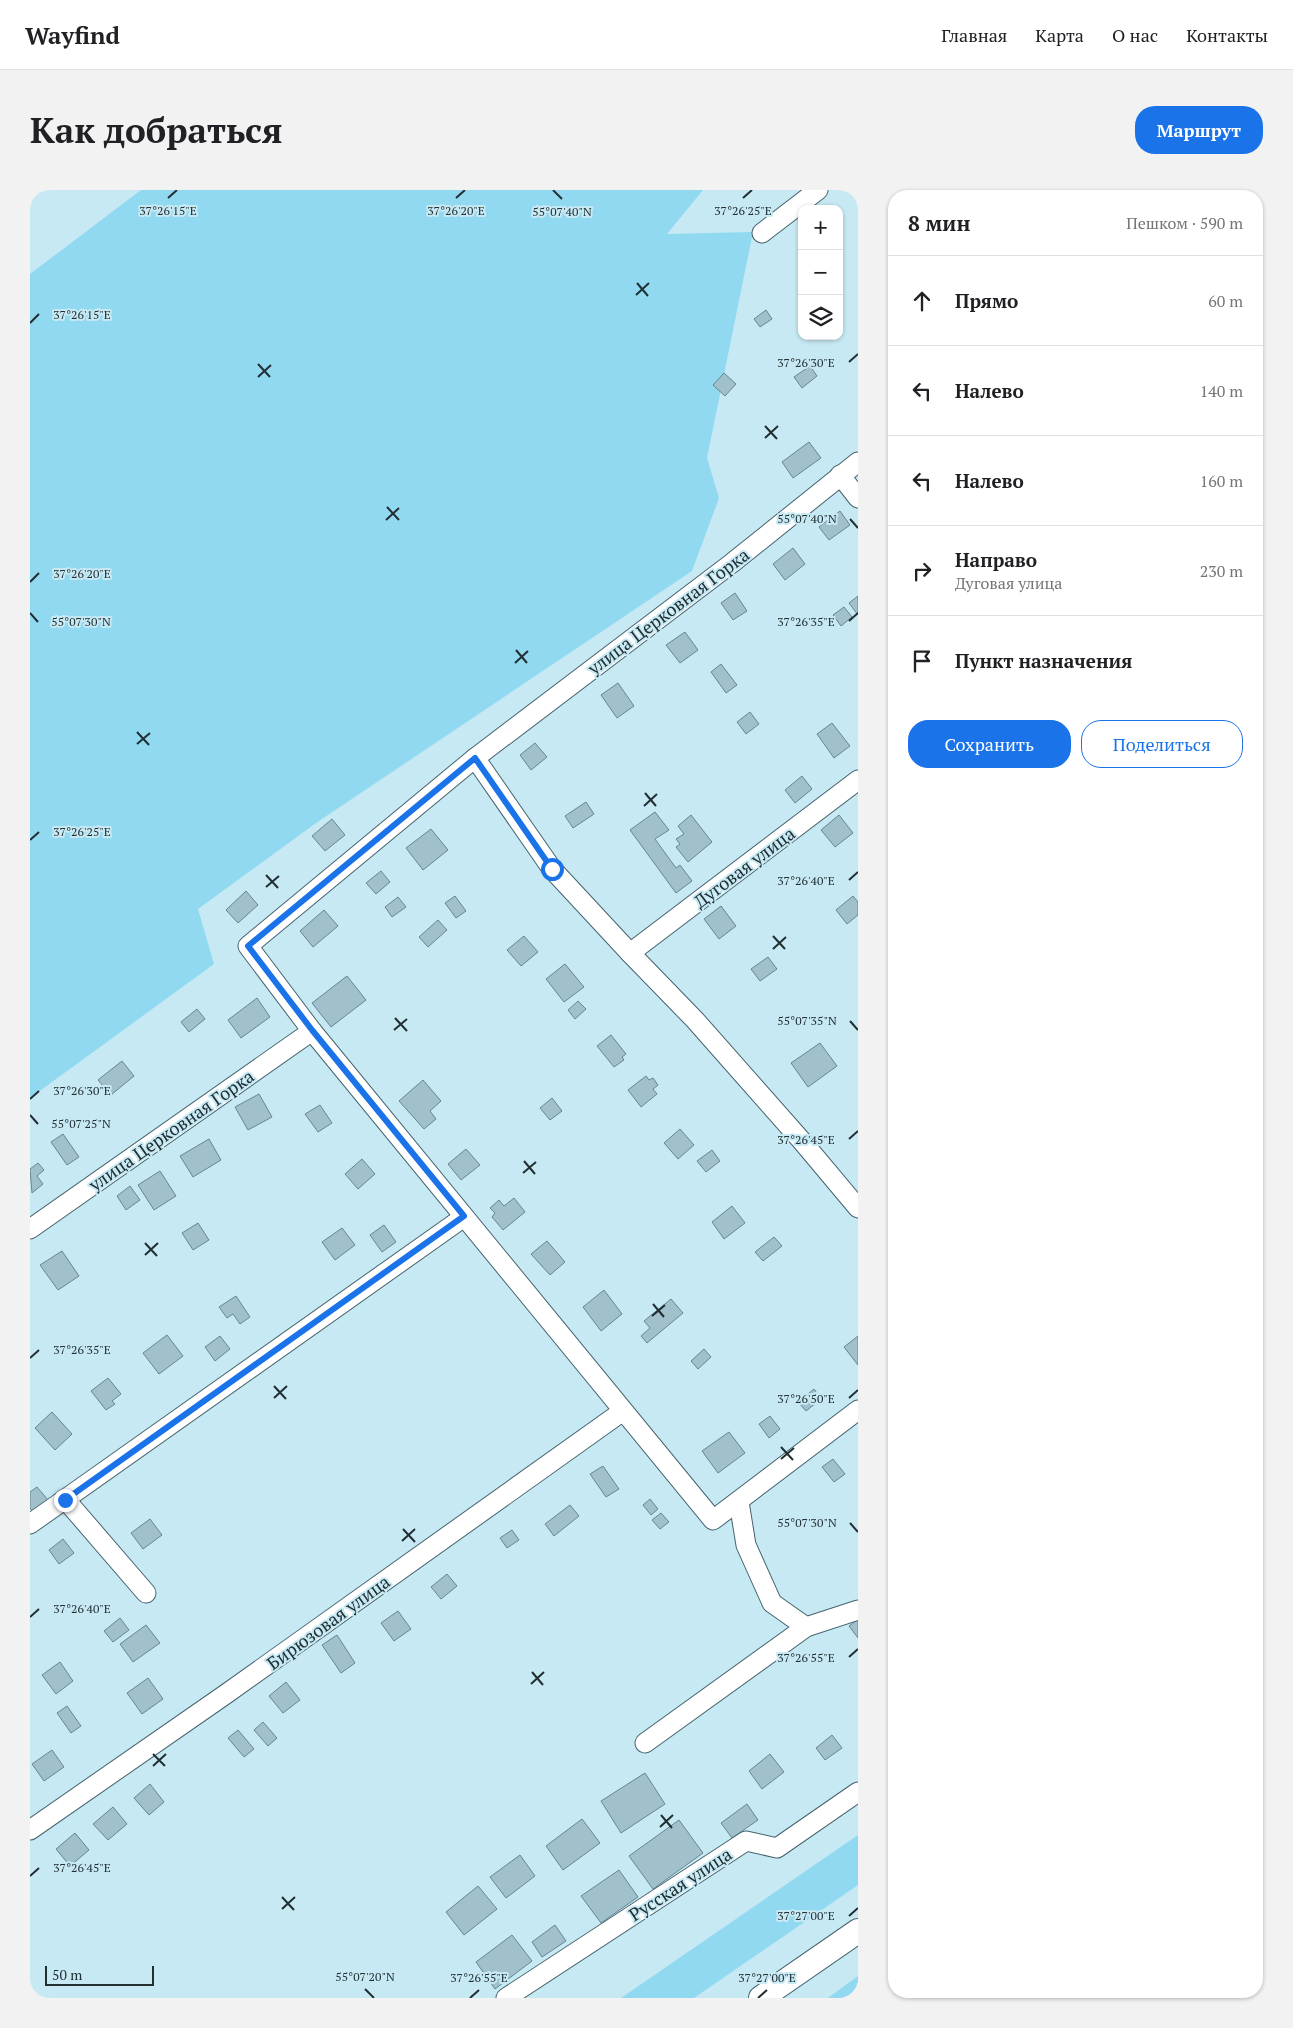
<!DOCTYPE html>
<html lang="ru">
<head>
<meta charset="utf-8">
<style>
	body { margin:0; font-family:"PT Serif",serif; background:#f2f2f2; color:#202124 }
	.controls { position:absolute; right:15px; top:15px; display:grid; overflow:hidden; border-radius:10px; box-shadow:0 1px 4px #0004 }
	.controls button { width:45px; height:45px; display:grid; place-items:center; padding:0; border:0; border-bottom:1px solid #e0e0e0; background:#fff; color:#202124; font:25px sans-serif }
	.scale { position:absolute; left:15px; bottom:12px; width:109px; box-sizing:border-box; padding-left:5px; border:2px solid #212e32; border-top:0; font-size:14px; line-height:18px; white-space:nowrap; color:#212e32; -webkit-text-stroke:4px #c7e9f4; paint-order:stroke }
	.stop { position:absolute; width:15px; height:15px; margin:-11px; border:4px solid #1a73e8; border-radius:50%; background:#fff }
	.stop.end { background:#1a73e8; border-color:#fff; box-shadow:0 1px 5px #0008 }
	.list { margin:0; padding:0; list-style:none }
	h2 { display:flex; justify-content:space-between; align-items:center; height:65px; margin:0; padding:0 20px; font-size:21px }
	h2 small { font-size:16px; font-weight:400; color:#757577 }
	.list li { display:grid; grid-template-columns:32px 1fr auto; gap:15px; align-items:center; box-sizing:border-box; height:90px; padding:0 20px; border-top:1px solid #e0e0e0 }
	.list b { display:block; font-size:19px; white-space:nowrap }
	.list p { margin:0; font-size:16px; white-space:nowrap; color:#757577 }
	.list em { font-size:16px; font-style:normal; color:#757577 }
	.actions { display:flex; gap:10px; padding:15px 20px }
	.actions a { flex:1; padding:11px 0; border:1px solid #1a73e8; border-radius:20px; text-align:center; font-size:18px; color:#1a73e8 }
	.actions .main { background:#1a73e8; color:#fff }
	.icon { flex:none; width:28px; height:28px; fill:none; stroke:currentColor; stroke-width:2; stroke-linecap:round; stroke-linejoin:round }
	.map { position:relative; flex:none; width:828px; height:1808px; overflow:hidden; border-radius:20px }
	header { display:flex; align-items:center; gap:30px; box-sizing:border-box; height:70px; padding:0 25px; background:#fff; border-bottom:1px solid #e0e0e0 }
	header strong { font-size:24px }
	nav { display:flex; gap:28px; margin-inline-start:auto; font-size:18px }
	.intro { display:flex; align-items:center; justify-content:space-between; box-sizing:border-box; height:120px; padding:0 30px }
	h1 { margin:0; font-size:35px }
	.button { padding:12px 22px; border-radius:20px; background:#1a73e8; color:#fff; font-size:18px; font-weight:700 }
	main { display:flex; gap:30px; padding:0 30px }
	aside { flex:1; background:#fff; border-radius:20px; box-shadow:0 1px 4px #0004 }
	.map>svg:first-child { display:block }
	.green { fill:#90d9f1 }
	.building { fill:#a0c1cc; stroke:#668690 }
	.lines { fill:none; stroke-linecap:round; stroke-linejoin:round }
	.minor-casing { stroke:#45636d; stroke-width:21 }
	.major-casing { stroke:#45636d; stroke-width:26 }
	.minor { stroke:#fff; stroke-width:19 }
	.major { stroke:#fff; stroke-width:24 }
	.route { stroke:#1a73e8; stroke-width:6 }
	.ticks { fill:none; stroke:#212e32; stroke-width:2 }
	.labels { text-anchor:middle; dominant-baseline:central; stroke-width:4; stroke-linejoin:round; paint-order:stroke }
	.street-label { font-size:18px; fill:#212e32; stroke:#c7e9f4 }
	.ticks-label { font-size:12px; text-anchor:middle; fill:#212e32; stroke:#c7e9f4; stroke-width:4; stroke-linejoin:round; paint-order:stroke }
</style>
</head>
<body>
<header>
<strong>Wayfind</strong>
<nav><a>Главная</a><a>Карта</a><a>О нас</a><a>Контакты</a></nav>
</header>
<div class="intro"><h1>Как добраться</h1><a class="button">Маршрут</a></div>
<main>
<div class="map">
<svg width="828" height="1808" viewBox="0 0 828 1808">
	<rect width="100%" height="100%" fill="#c7e9f4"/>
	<g class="green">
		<path d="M111 0H673L637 44 723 42 677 268 689 308 662 381 286 633 168 719 184 774 0 908V84Z"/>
		<path d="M828 1645V1695L664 1808H591Z"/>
		<path d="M828 1786V1808H798Z"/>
	</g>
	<g class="building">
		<path d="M736 120 742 129 730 137 724 129Z"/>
		<path d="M780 176 787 186 772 198 764 187Z"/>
		<path d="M694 183 706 194 695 206 683 195Z"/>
		<path d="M779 252 791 268 763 288 752 272Z"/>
		<path d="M810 321 820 335 799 350 789 337Z"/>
		<path d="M763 358 775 374 755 390 743 374Z"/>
		<path d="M705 403 717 421 703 430 691 413Z"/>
		<path d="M828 406V425L819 413Z"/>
		<path d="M814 417 822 427 811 436 803 425Z"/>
		<path d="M655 442 668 460 650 473 636 455Z"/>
		<path d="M691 474 707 495 696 503 681 482Z"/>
		<path d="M588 493 604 516 587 528 571 505Z"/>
		<path d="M720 522 729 534 716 544 707 532Z"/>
		<path d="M802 533 820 556 804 568 787 544Z"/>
		<path d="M505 553 517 567 501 580 490 565Z"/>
		<path d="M772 586 782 599 765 613 755 600Z"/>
		<path d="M556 612 564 624 543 638 535 626Z"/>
		<path d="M625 622 639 640 625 649 646 678 650 675 662 691 646 703 600 640Z"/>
		<path d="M661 625 682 652 658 672 646 657 650 654 646 649 654 644 648 636Z"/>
		<path d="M809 625 823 643 805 657 791 640Z"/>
		<path d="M302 629 315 645 295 661 282 646Z"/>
		<path d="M401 639 418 660 393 680 376 658Z"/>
		<path d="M351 681 360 692 346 704 336 693Z"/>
		<path d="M216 701 228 715 208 733 196 720Z"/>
		<path d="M425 706 436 721 426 728 415 713Z"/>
		<path d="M823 706 828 712V725L817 734 806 720Z"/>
		<path d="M368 707 376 717 362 727 355 717Z"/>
		<path d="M691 716 706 736 689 749 674 729Z"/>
		<path d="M294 720 308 736 283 757 270 741Z"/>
		<path d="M408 730 417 740 398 757 389 747Z"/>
		<path d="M494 746 508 762 491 776 477 760Z"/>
		<path d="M738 767 747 779 730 791 721 779Z"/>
		<path d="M535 774 554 797 534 812 516 789Z"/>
		<path d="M317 786 336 810 301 837 282 813Z"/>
		<path d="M227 808 240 827 211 848 198 830Z"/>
		<path d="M548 811 556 819 545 829 538 820Z"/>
		<path d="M167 819 175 829 159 842 151 832Z"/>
		<path d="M581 845 596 864 592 867 594 870 584 877 567 856Z"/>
		<path d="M790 853 807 876 778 897 761 873Z"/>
		<path d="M92 871 104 886 81 905 68 890Z"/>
		<path d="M616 886 619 890 623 888 628 895 623 899 627 904 611 917 598 900Z"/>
		<path d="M393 890 411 911 400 921 406 929 394 939 369 911Z"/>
		<path d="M229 904 242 927 218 940 205 917Z"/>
		<path d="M522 908 532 921 520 930 510 918Z"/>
		<path d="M290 915 302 933 288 942 275 924Z"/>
		<path d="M650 939 664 955 648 969 634 953Z"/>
		<path d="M33 944 49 967 37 975 21 952Z"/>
		<path d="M179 949 191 970 163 987 150 966Z"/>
		<path d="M436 959 450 975 431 990 418 974Z"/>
		<path d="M682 960 690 971 676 982 667 971Z"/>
		<path d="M332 969 345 984 328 999 315 984Z"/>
		<path d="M8 973 14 980 7 986 13 994 2 1003 0 979Z"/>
		<path d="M130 981 146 1006 124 1020 108 995Z"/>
		<path d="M100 996 110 1010 96 1020 87 1006Z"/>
		<path d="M484 1008 495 1022 473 1040 462 1027 465 1023 460 1018 469 1010 474 1016Z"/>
		<path d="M702 1016 715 1033 694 1049 682 1032Z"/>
		<path d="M168 1033 179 1050 163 1060 152 1043Z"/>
		<path d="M354 1035 366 1052 352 1062 340 1045Z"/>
		<path d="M312 1038 325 1055 305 1070 292 1052Z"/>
		<path d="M744 1047 752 1056 733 1071 725 1062Z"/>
		<path d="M517 1051 535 1072 520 1085 501 1064Z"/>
		<path d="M32 1061 49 1086 28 1100 10 1075Z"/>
		<path d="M574 1100 592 1124 571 1141 553 1117Z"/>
		<path d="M206 1106 220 1127 210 1134 203 1124 197 1128 189 1117Z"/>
		<path d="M641 1109 653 1123 617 1153 611 1146 620 1138 614 1131Z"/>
		<path d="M137 1145 153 1166 129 1184 113 1163Z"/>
		<path d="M190 1146 200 1159 185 1171 175 1157Z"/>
		<path d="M828 1146V1175L814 1157Z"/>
		<path d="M674 1159 681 1167 668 1179 661 1171Z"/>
		<path d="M78 1188 91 1204 82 1211 85 1214 76 1220 61 1201Z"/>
		<path d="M784 1199 791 1209 776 1221 768 1212Z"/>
		<path d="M22 1222 42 1244 25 1260 5 1238Z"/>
		<path d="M740 1226 750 1239 739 1248 729 1234Z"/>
		<path d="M699 1242 715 1263 688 1283 672 1261Z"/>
		<path d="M803 1269 815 1284 804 1292 792 1277Z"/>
		<path d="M573 1276 589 1299 576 1307 560 1284Z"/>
		<path d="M7 1297 18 1310 3 1322 0 1318V1302Z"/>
		<path d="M620 1309 628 1319 621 1325 613 1315Z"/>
		<path d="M540 1315 549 1326 524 1346 515 1334Z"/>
		<path d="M631 1323 639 1332 630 1339 622 1330Z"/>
		<path d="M120 1329 132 1345 113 1359 101 1343Z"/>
		<path d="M482 1340 489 1350 477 1358 470 1348Z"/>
		<path d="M33 1349 44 1363 29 1374 19 1360Z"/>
		<path d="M417 1384 427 1396 411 1409 401 1397Z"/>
		<path d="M368 1421 381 1439 364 1451 351 1433Z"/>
		<path d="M90 1428 99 1440 83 1452 74 1441Z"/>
		<path d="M828 1429V1448L819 1436Z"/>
		<path d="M116 1435 130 1453 103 1472 90 1454Z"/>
		<path d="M307 1445 325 1473 311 1483 292 1455Z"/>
		<path d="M30 1472 43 1491 26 1504 12 1485Z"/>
		<path d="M118 1488 133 1509 112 1524 97 1503Z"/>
		<path d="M256 1492 270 1510 253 1523 239 1506Z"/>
		<path d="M37 1516 51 1536 41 1543 27 1523Z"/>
		<path d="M233 1532 247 1548 238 1556 224 1540Z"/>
		<path d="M208 1540 224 1559 214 1567 198 1548Z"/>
		<path d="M802 1545 812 1558 795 1570 786 1558Z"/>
		<path d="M22 1560 34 1577 14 1591 2 1574Z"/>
		<path d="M740 1564 754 1582 732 1599 719 1581Z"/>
		<path d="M615 1583 635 1614 591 1643 571 1611Z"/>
		<path d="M120 1594 134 1612 119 1625 104 1608Z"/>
		<path d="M717 1614 728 1630 702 1648 691 1633Z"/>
		<path d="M83 1617 97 1634 78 1650 63 1634Z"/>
		<path d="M552 1629 570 1653 533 1680 516 1656Z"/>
		<path d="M649 1630 673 1663 623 1699 599 1666Z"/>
		<path d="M45 1643 59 1660 40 1676 26 1659Z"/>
		<path d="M490 1665 505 1686 476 1708 460 1687Z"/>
		<path d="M589 1680 608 1707 571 1733 551 1706Z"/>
		<path d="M448 1696 467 1719 434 1745 416 1722Z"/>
		<path d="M525 1735 536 1751 512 1767 502 1752Z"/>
		<path d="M482 1745 502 1771 465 1799 446 1772Z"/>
	</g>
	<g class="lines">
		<g class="minor-casing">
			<g id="minor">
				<path d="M732 43 788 0"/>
				<path d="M828 272 702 373 445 568 218 756 282 841 683 1330 828 1220"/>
				<path d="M810 285 828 308"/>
				<path d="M445 568 522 679 600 763 665 830 771 950 828 1018"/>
				<path d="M600 763 828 590"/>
				<path d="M0 1039 282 841"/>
				<path d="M35 1309 116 1403"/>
				<path d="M709 1312 716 1355 742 1413 776 1437 828 1420"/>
				<path d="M0 1334 434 1027"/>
				<path d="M615 1553 776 1437"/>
				<path d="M0 1640 196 1504 593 1221"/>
				<path d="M476 1808 716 1651 747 1658 828 1602"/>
			</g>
		</g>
		<g class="major-casing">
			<path id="major" d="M731 1808 828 1741"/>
		</g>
		<use href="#minor" class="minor"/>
		<use href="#major" class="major"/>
	</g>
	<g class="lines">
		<path class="route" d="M35 1310 434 1026 282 840 218 756 445 568 522 679"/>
	</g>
	<path class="ticks" d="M523 0 532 9M138 8 147 0M426 8 435 0M713 8 722 0M607 93 618 106M606 105 619 93M0 133 9 124M819 172 828 164M228 174 240 187M228 187 241 175M735 236 747 249M735 248 748 236M357 317 369 330M820 329 828 338M356 330 369 318M0 392 9 383M0 423 8 432M819 431 828 423M486 460 497 473M485 473 498 461M107 542 119 555M107 554 120 543M615 603 626 616M614 616 627 604M0 650 9 642M236 685 248 698M819 690 828 682M236 697 249 686M743 746 755 759M743 759 756 747M365 828 377 841M820 831 828 840M364 840 377 829M0 909 9 901M0 925 8 934M819 949 828 941M494 971 505 984M493 983 506 972M115 1053 127 1066M115 1065 128 1053M623 1114 634 1127M622 1126 635 1115M0 1168 9 1160M244 1196 256 1209M244 1208 257 1196M819 1208 828 1200M751 1257 763 1270M751 1269 764 1258M820 1333 828 1342M373 1339 385 1352M372 1351 385 1339M0 1427 9 1419M819 1467 828 1459M502 1482 513 1495M501 1494 514 1482M123 1564 135 1576M123 1576 136 1564M631 1625 642 1638M630 1637 643 1625M0 1686 9 1678M252 1707 264 1720M252 1719 265 1707M819 1726 828 1718M335 1799 344 1808M440 1808 449 1800M728 1808 737 1800"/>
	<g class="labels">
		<g class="street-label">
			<text transform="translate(638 421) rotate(-37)">улица Церковная Горка</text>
			<text transform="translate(714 677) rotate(-37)">Дуговая улица</text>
			<text transform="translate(141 940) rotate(-35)">улица Церковная Горка</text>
			<text transform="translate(298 1432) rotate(-36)">Бирюзовая улица</text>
			<text transform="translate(650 1694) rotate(-33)">Русская улица</text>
		</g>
	</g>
	<g class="ticks-label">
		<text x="138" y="25">37°26'15"E</text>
		<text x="426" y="25">37°26'20"E</text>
		<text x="713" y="25">37°26'25"E</text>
		<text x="532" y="26">55°07'40"N</text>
		<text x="52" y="129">37°26'15"E</text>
		<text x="776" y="177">37°26'30"E</text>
		<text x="777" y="333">55°07'40"N</text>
		<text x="52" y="388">37°26'20"E</text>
		<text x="776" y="436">37°26'35"E</text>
		<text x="51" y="436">55°07'30"N</text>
		<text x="52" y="646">37°26'25"E</text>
		<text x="776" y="695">37°26'40"E</text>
		<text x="777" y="835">55°07'35"N</text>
		<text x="52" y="905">37°26'30"E</text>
		<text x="51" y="938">55°07'25"N</text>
		<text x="776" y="954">37°26'45"E</text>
		<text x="52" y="1164">37°26'35"E</text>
		<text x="776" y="1213">37°26'50"E</text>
		<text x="777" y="1337">55°07'30"N</text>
		<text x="52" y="1423">37°26'40"E</text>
		<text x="776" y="1472">37°26'55"E</text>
		<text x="52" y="1682">37°26'45"E</text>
		<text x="776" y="1730">37°27'00"E</text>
		<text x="335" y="1791">55°07'20"N</text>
		<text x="449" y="1792">37°26'55"E</text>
		<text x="737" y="1792">37°27'00"E</text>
	</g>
</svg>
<div class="controls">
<button>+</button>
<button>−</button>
<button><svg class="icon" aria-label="layers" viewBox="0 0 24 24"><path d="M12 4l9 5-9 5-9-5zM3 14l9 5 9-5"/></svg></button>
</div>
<div class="scale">50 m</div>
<div class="stop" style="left:522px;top:679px"></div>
<div class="stop end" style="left:35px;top:1310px"></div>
</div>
<aside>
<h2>8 мин<small>Пешком · 590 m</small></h2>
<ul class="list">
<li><svg class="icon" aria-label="ahead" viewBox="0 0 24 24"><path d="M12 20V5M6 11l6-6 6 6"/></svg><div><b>Прямо</b></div><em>60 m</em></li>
<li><svg class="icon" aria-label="left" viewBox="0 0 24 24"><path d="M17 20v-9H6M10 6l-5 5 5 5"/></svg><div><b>Налево</b></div><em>140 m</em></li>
<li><svg class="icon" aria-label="left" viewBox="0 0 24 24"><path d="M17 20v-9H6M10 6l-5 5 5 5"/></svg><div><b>Налево</b></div><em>160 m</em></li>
<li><svg class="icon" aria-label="right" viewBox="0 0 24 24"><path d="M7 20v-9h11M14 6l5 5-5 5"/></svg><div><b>Направо</b><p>Дуговая улица</p></div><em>230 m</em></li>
<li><svg class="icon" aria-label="arrive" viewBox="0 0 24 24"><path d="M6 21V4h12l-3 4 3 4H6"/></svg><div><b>Пункт назначения</b></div></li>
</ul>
<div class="actions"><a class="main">Сохранить</a><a>Поделиться</a></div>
</aside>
</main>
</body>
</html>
